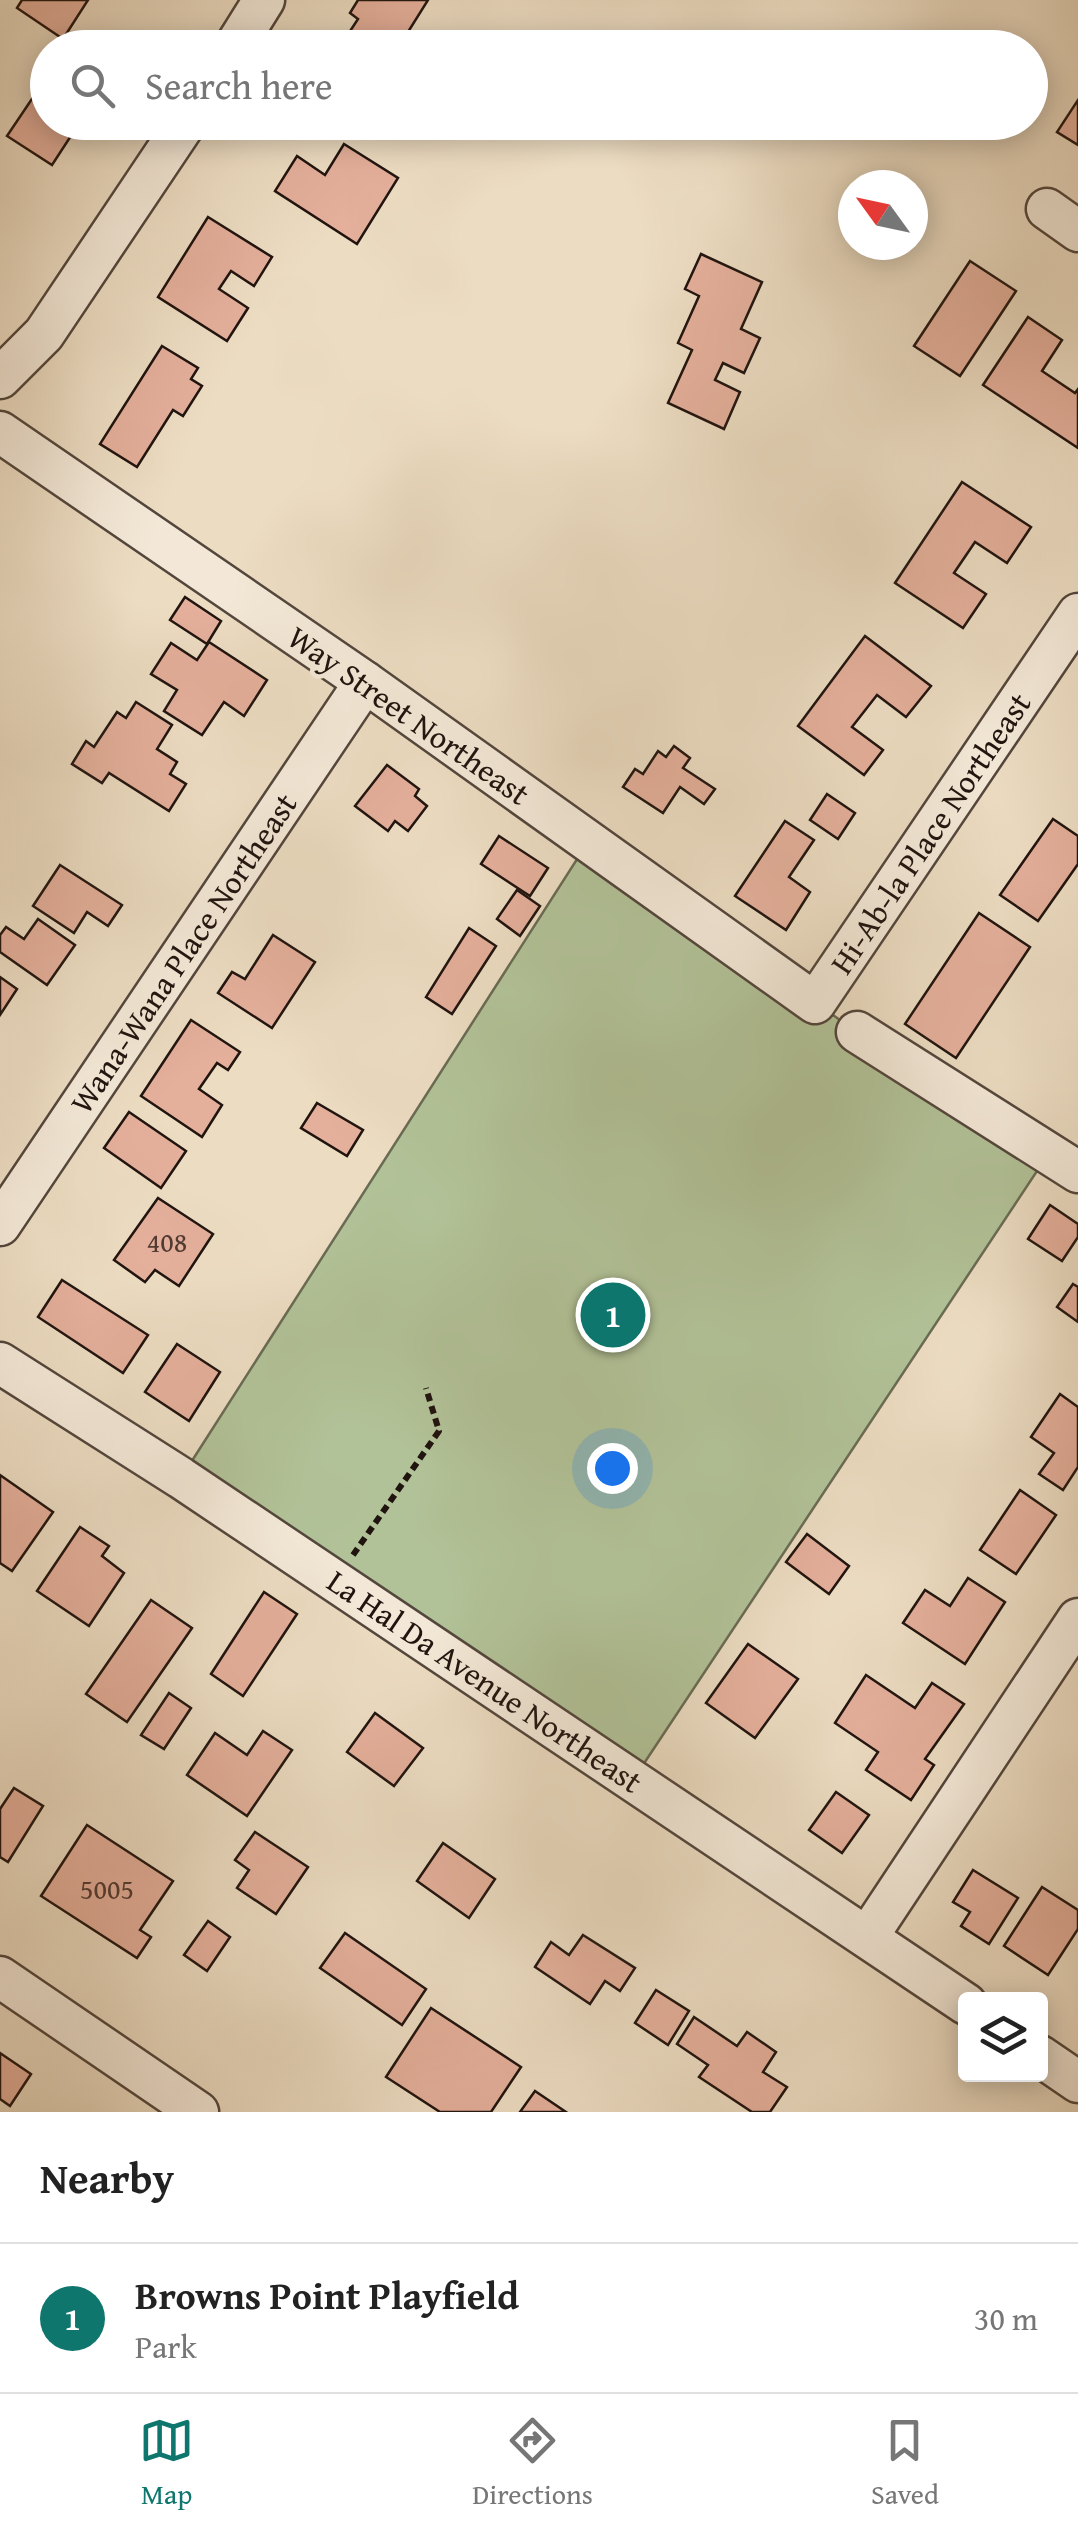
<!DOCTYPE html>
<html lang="en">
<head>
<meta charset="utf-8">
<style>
	body { margin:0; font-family:"Gentium Book Plus",serif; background:#f2f2f2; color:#222 }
	.controls { position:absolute; right:30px; bottom:30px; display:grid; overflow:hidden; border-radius:10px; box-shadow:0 5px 25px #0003 }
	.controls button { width:90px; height:90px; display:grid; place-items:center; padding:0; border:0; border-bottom:2px solid #e0e0e0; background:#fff; color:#222; font:50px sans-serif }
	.compass { position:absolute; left:838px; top:170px; width:90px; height:90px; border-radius:50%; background:#fff; box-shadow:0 5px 25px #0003; rotate:303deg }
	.you { position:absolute; left:612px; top:1468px; width:35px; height:35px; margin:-25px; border:8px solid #fff; border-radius:50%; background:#1a73e8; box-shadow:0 0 0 15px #1a73e833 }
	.badge { display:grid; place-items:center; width:65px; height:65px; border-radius:50%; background:#0f766e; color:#fff; font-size:32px; font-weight:700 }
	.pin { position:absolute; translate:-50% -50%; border:5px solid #fff; box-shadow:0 2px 10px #0006 }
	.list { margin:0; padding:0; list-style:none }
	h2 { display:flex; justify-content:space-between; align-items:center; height:130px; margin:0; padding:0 40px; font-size:42px }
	h2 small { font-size:32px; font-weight:400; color:#767676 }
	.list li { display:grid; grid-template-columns:65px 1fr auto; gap:30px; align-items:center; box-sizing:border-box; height:150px; padding:0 40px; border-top:2px solid #e0e0e0 }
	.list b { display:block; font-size:38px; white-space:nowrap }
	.list p { margin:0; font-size:32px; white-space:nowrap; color:#767676 }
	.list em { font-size:32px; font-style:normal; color:#767676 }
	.icon { flex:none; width:55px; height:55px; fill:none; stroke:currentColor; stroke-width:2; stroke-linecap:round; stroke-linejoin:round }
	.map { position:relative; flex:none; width:1078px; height:2112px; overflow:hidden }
	.search { position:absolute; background:#fff; box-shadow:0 5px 25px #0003; left:30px; right:30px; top:30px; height:110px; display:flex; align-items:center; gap:25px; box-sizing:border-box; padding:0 35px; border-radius:55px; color:#767676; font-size:38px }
	.sheet { height:280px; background:#fff }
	nav { display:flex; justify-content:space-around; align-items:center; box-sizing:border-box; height:140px; border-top:2px solid #e0e0e0; background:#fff; font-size:28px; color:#767676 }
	nav a { display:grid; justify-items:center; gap:5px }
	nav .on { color:#0f766e }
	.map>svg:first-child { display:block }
	.green { fill:#b2c298; stroke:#696b54; stroke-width:2.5 }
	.building { fill:#e4af9b; stroke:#20140f; stroke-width:2.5 }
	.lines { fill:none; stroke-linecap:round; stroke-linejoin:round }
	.minor-casing { stroke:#53463c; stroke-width:45 }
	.path { stroke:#20140f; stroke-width:6; stroke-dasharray:8 5; stroke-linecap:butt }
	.minor { stroke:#f3e8d7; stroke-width:40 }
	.labels { text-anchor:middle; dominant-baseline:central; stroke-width:9; stroke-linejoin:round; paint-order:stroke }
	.number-label { font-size:28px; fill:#513b32 }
	.street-label { font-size:32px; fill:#20140f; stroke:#f3e8d7 }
</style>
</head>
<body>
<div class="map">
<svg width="1078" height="2112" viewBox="0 0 1078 2112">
	<rect width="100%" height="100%" fill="#ecdcc2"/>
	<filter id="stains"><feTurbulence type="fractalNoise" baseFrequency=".002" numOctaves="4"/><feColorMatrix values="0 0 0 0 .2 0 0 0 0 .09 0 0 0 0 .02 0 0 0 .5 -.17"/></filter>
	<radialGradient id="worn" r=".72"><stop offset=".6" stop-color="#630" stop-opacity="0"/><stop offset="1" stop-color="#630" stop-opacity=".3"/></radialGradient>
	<path class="green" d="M588 842 857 1032 1049 1153 633 1780 181 1478Z"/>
	<g class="building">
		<path d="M22 0H88L63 39 17 8Z"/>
		<path d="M358 0H428L398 48H339L358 19 350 13Z"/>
		<path d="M772 34 797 48H765Z"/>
		<path d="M48 75V122H80L52 165 7 136Z"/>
		<path d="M1078 100V145L1057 132Z"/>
		<path d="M344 144 398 178 357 244 275 191 297 156 325 175Z"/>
		<path d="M208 217 272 257 254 286 231 271 219 289 248 308 227 341 158 297Z"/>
		<path d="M701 254 762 282 741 329 760 338 744 373 723 363 715 380 740 392 724 429 668 403 692 350 678 343 699 296 685 289Z"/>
		<path d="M970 261 1016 291 960 376 914 346Z"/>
		<path d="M1028 317 1062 340 1042 371 1075 393 1078 389V448L983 385Z"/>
		<path d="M162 346 198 368 191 379 202 386 183 416 173 410 137 467 100 444Z"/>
		<path d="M962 482 1031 527 1007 563 975 542 954 573 986 594 963 628 895 583Z"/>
		<path d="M185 597 221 621 207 644 170 620Z"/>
		<path d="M865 636 931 686 906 717 877 695 852 727 883 750 864 775 798 726Z"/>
		<path d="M209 642 267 680 244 716 224 702 202 735 164 711 177 690 151 674 171 643 197 660Z"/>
		<path d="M136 702 172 725 157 749 177 762 170 774 186 784 169 811 109 773 102 783 72 764 86 741 94 747 117 712 126 718Z"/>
		<path d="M674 746 690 758 683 768 715 789 704 804 680 787 663 813 623 787 635 769 643 774 658 751 666 757Z"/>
		<path d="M387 765 419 789 415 796 427 806 408 831 395 821 388 831 355 806Z"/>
		<path d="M827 794 855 813 838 839 810 820Z"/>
		<path d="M1053 819 1078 836V864L1038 921 1000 895Z"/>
		<path d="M785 821 814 840 789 877 810 892 786 930 735 896Z"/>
		<path d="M499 836 548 868 530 896 481 864Z"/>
		<path d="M60 865 122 905 108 926 87 912 74 933 33 906Z"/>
		<path d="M517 890 540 906 520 936 497 919Z"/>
		<path d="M979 913 1030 947 956 1058 905 1024Z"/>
		<path d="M38 919 75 945 47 985 0 952V935L6 927 24 939Z"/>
		<path d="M469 928 496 946 452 1014 426 997Z"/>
		<path d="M273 935 315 962 272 1028 218 993 232 972 245 979Z"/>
		<path d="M0 977 17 989 0 1015Z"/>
		<path d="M191 1020 240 1052 228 1070 217 1063 199 1089 222 1105 202 1137 141 1096Z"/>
		<path d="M317 1103 363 1130 347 1156 301 1128Z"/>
		<path d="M129 1112 186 1151 161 1188 104 1148Z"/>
		<path d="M158 1198 213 1234 179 1286 155 1270 145 1282 114 1260Z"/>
		<path d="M1050 1205 1078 1224V1237L1062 1261 1028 1239Z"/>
		<path d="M62 1280 148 1335 123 1373 38 1317Z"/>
		<path d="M1073 1284 1078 1287V1322L1057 1307Z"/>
		<path d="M177 1344 220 1372 189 1421 145 1392Z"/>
		<path d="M1060 1394 1078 1407V1467L1063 1490 1039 1474 1054 1453 1031 1437Z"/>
		<path d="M0 1475 53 1512 12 1571 0 1563Z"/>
		<path d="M1020 1490 1056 1515 1016 1574 980 1550Z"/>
		<path d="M80 1527 109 1546 102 1556 124 1573 89 1626 37 1591Z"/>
		<path d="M807 1534 849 1566 829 1594 786 1562Z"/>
		<path d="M968 1578 1005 1602 965 1664 903 1623 925 1590 950 1606Z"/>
		<path d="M264 1592 297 1614 243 1696 211 1674Z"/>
		<path d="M151 1600 192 1628 127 1722 86 1694Z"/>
		<path d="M748 1644 798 1679 755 1738 706 1703Z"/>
		<path d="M866 1675 915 1708 932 1683 964 1704 925 1759 934 1765 911 1800 866 1770 878 1752 835 1723Z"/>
		<path d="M169 1693 191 1708 164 1749 141 1735Z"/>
		<path d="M375 1713 423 1748 394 1786 347 1752Z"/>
		<path d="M263 1731 292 1750 247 1816 187 1775 215 1733 247 1755Z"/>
		<path d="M14 1788 43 1806 8 1862 0 1857V1809Z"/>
		<path d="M836 1792 869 1815 842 1853 809 1830Z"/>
		<path d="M87 1825 173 1881 140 1930 151 1937 137 1958 41 1896Z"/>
		<path d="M255 1832 308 1867 276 1914 237 1888 249 1870 235 1860Z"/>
		<path d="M443 1843 495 1879 469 1918 417 1881Z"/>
		<path d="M973 1870 1018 1898 989 1944 961 1926 970 1912 953 1902Z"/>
		<path d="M1042 1887 1078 1910V1929L1048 1975 1004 1946Z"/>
		<path d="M208 1921 230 1937 207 1971 184 1955Z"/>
		<path d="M345 1933 426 1989 402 2025 320 1968Z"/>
		<path d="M583 1935 635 1968 620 1991 605 1981 590 2004 535 1967 551 1942 569 1955Z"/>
		<path d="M656 1990 689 2011 668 2045 635 2023Z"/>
		<path d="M431 2008 521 2067 491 2112H440L386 2077Z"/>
		<path d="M694 2017 737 2046 747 2032 776 2052 763 2072 787 2087 770 2112H752L699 2077 708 2065 677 2044Z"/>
		<path d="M0 2053 31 2074 10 2106 0 2099Z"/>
		<path d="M535 2091 566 2112H520Z"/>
	</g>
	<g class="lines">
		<g class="minor-casing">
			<g id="minor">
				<path d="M234 48 264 0"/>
				<path d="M1047 209 1078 231"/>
				<path d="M0 378 44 334 186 122"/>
				<path d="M0 432 365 682 815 1003 1078 614"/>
				<path d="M857 1032 1078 1172"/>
				<path d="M0 1225 365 682"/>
				<path d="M0 1363 181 1478 966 2004"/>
				<path d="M868 1936 1078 1619"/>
				<path d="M0 1977 198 2112"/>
				<path d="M1040 2056 1078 2082"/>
			</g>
		</g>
		<path class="path" d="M353 1555 439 1431 426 1388"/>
		<use href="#minor" class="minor"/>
	</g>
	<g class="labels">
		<g class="number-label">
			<text x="167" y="1241">408</text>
			<text x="107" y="1888">5005</text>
		</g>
		<g class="street-label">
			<text transform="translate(409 715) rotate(35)">Way Street Northeast</text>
			<text transform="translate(930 833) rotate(-56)">Hi-Ab-la Place Northeast</text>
			<text transform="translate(183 953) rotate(-56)">Wana-Wana Place Northeast</text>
			<text transform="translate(485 1681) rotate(34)">La Hal Da Avenue Northeast</text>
		</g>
	</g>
	<rect width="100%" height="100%" filter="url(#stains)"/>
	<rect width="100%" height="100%" fill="url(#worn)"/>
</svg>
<div class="controls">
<button><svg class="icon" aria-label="layers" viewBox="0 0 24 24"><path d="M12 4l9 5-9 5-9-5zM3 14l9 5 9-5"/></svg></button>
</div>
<svg class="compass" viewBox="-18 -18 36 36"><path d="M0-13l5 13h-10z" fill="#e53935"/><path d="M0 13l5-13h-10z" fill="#767676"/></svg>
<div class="you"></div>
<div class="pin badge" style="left:613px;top:1315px">1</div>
<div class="search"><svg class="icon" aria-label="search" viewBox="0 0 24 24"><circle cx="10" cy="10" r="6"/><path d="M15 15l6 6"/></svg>Search here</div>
</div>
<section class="sheet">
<h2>Nearby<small></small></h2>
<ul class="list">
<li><span class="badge">1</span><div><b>Browns Point Playfield</b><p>Park</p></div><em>30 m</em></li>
</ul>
</section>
<nav>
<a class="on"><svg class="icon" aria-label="map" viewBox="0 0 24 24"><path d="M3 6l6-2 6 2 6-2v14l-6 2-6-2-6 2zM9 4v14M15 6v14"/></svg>Map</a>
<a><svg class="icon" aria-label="directions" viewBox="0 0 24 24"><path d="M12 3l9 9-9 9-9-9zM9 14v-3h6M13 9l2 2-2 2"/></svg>Directions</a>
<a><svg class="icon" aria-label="saved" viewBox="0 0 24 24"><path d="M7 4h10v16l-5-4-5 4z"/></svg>Saved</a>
</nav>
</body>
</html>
